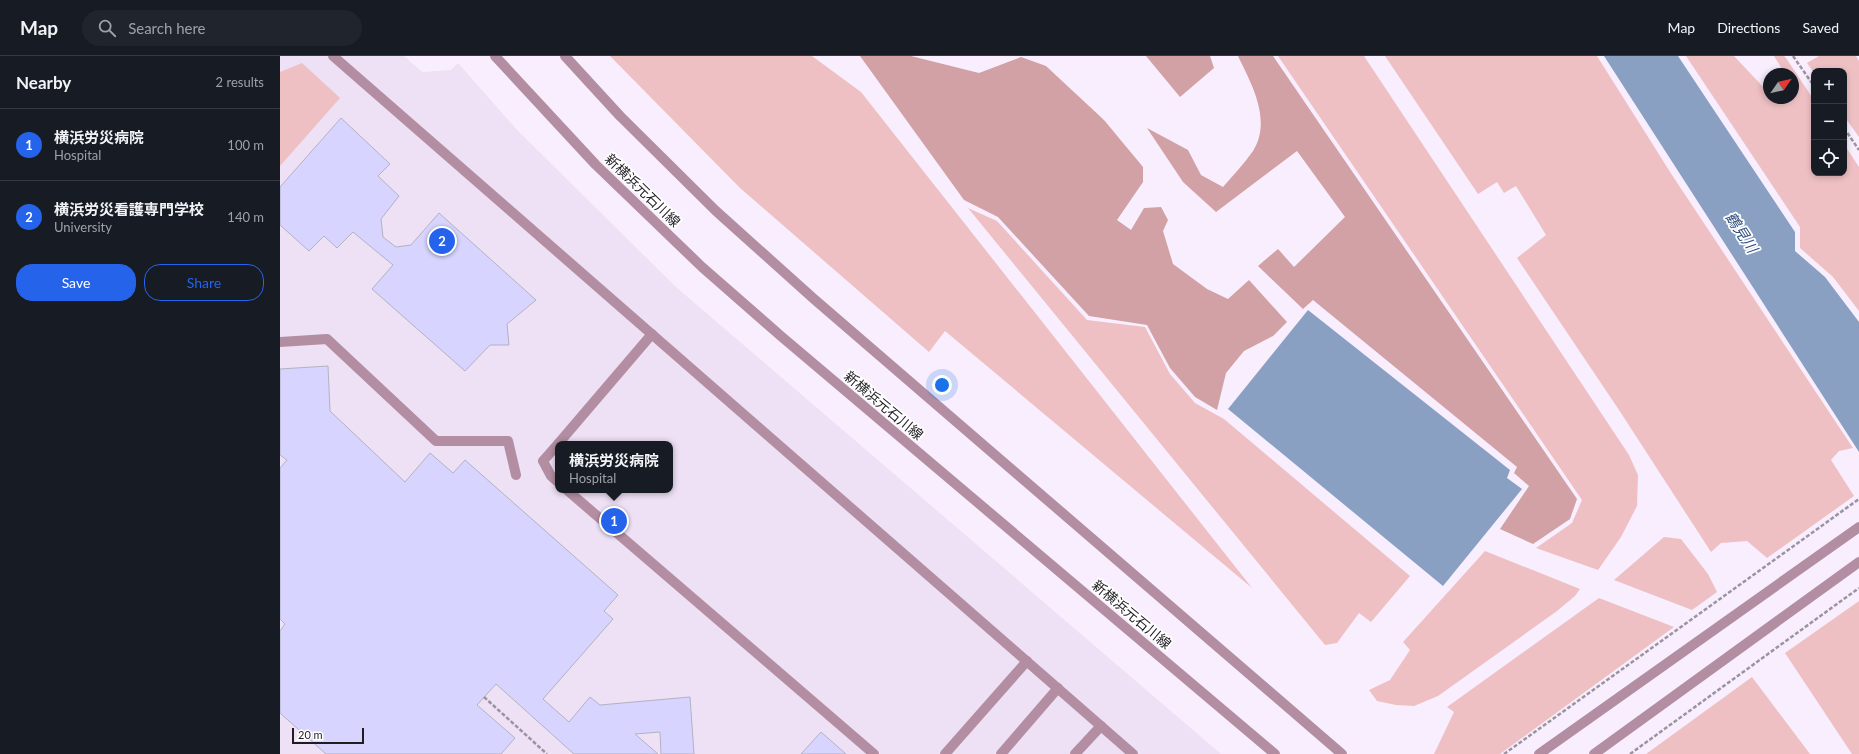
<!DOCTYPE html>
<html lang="en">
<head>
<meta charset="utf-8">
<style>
	body { margin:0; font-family:Lato,"Noto Sans JP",sans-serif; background:#20242c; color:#f1f3f6 }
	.controls { position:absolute; right:12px; top:12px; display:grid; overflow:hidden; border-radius:8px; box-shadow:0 2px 6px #0003 }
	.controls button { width:36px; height:36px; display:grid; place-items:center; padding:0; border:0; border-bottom:1px solid #363941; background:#171b24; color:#f1f3f6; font:20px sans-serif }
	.compass { position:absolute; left:1483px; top:12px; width:36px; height:36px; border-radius:50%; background:#171b24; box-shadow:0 2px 6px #0003; rotate:56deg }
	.scale { position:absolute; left:12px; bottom:10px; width:72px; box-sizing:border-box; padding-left:4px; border:2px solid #201d22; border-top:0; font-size:11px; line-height:14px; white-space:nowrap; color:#201d22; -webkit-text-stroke:3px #fff; paint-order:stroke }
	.you { position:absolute; left:662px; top:329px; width:14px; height:14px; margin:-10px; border:3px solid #fff; border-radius:50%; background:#1a73e8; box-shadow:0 0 0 6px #1a73e833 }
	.badge { display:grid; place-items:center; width:26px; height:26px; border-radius:50%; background:#2563eb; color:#fff; font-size:13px; font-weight:700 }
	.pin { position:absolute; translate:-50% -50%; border:2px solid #fff; box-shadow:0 1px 4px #0006 }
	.popup { position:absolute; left:275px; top:385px; width:118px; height:52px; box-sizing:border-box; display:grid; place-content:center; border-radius:8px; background:#171b24; filter:drop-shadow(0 1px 3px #0005); font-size:13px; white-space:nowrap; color:#9ea1a6 }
	.popup b { font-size:15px; color:#f1f3f6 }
	.popup::after { content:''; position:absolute; left:50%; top:100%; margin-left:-8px; border:8px solid transparent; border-top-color:#171b24 }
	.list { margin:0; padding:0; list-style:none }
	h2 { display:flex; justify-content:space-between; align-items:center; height:52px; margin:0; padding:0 16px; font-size:17px }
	h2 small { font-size:13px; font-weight:400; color:#9ea1a6 }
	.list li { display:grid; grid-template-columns:26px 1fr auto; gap:12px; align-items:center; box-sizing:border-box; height:72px; padding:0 16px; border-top:1px solid #363941 }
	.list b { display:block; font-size:15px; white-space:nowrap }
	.list p { margin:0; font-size:13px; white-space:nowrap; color:#9ea1a6 }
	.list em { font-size:13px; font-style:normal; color:#9ea1a6 }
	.actions { display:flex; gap:8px; padding:12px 16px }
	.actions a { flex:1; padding:9px 0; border:1px solid #2563eb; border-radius:16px; text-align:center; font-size:14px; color:#2563eb }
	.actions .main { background:#2563eb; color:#fff }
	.icon { flex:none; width:22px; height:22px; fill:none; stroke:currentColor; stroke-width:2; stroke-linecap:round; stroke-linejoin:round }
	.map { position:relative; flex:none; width:1579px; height:698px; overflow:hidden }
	header { display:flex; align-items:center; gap:24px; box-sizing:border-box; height:56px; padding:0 20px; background:#171b24; border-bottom:1px solid #363941 }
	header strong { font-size:19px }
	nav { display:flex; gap:22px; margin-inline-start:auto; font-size:14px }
	.search { width:280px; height:36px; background:#20242c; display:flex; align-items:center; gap:10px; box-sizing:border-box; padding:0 14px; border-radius:22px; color:#9ea1a6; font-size:15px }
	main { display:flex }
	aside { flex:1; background:#171b24 }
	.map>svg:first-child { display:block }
	.built { fill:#eee0f5; fill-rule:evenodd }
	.green { fill:#eec0c4 }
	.forest { fill:#d1a1a5 }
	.water { fill:#89a0c3 }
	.building { fill:#d7d5ff; stroke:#b2b2c1 }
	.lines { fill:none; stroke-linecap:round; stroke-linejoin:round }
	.path { stroke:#9b949f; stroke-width:2.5; stroke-dasharray:4 2; stroke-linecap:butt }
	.minor { stroke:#b38ea2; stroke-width:10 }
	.labels { text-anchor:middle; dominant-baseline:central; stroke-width:3.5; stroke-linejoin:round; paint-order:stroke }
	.street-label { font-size:14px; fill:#201d22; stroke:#fff }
	.water-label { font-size:15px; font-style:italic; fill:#315080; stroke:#fff }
</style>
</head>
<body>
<header>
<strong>Map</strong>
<div class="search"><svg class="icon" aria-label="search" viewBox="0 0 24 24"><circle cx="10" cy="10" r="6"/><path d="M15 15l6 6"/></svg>Search here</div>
<nav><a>Map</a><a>Directions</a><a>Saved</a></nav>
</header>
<main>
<aside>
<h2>Nearby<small>2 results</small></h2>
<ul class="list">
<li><span class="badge">1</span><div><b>横浜労災病院</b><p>Hospital</p></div><em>100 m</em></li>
<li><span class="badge">2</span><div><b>横浜労災看護専門学校</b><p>University</p></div><em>140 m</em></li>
</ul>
<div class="actions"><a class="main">Save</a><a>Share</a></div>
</aside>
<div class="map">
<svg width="1579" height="698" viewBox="0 0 1579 698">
	<rect width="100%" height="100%" fill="#f8eefd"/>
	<path class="built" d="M0 0H124L142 16 171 14 178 7 237 74 397 232 941 698H0ZM278 388H390V434H278Z"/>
	<g class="green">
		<path d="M330 0H532L581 36 972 532 665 275 649 296 460 132Z"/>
		<path d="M998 0H1084L1349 399 1358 419 1357 450 1341 481 1318 514 1256 492 1292 467 1302 444Z"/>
		<path d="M1105 0H1317L1392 119 1573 392 1559 395 1551 404 1574 440 1487 502 1467 485 1441 487 1431 496 1339 354 1237 202 1266 179 1236 130 1224 137 1217 126 1198 138Z"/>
		<path d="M1406 0H1454L1487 35H1489V42H1513V18H1502V13L1494 0H1504L1506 2 1534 44V117H1564V88L1579 111V255L1553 221 1520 192V171Z"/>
		<path d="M1539 0H1576L1579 5V81L1564 60V15H1534V17L1527 7Z"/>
		<path d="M22 7 60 42 0 110V16Z"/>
		<path d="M688 152 717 165 807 264 865 271 890 318 915 347 944 363 1130 520 1091 566 1079 557 1057 587 1045 589Z"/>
		<path d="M1384 481 1401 483 1428 518 1437 536 1412 554 1334 524Z"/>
		<path d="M1205 495 1300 533 1295 540 1277 555 1158 640 1134 650 1116 649 1097 645 1089 634 1110 624 1130 594 1123 586Z"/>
		<path d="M1319 542 1394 571 1220 698H1154L1174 656 1167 651Z"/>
		<path d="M1579 545V698H1572L1505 597Z"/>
		<path d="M1472 621 1530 698H1366Z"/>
	</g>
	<g class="forest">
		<path d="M580 0H631L699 17 741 1 766 10 824 64 863 111V126L837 164 851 174 864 152 881 151 888 164 883 175 893 208 927 233 948 243 969 224 1007 266 993 280 964 295 946 317 937 354 915 341 890 312 867 269 809 260 718 161 684 144Z"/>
		<path d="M866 0H930L934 12 900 41Z"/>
		<path d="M958 0H993L1297 443 1290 463 1253 488 1220 473 1249 430 1234 417 1237 411 1033 244 1023 253 978 210 998 193 1014 211 1065 161 1017 95 936 156 903 126 867 72 908 94 921 119 943 131C953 119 964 108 973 95 992 64 972 29 958 0Z"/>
	</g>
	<g class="water">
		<path d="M1324 0H1398L1515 176V195L1545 221 1579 266V396Z"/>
		<path d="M1028 254 1230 414 1227 422 1242 433 1163 530 948 353Z"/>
	</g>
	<g class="building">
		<path d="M61 62 110 108 98 120 119 140 101 163 103 181 116 191 131 189 159 157 256 244 227 268 229 289H210L185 315 92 233 113 209 73 176 57 192 44 180 29 195 0 169V131Z"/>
		<path d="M48 310 50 355 125 426 150 397 173 417 185 404 338 539 324 555 333 563 263 643 289 666 310 641 320 649 410 641 414 698H381L380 676 355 678 378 698H294L216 628 197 649 235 682 221 698H46L0 657V575L5 568 0 563V412L7 404 0 399V313Z"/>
		<path d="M541 676 566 698H521Z"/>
	</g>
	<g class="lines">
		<g class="path">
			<path d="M1513 0 1534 30"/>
			<path d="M1564 72 1579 94"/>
			<path d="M204 641 267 698"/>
			<path d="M1224 698 1579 443"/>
			<path d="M1350 698 1579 532"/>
		</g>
		<g class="minor">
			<path d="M53 0 853 698"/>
			<path d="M215 0 316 109 422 211 502 281 995 698"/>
			<path d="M285 0 340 60 436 155 534 243 1062 698"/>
			<path d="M0 286 47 283 156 385H228L236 419"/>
			<path d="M278 388 372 278"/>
			<path d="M278 388 263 405 271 420 278 426"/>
			<path d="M287 434 594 698"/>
			<path d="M665 698 747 605"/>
			<path d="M721 698 778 632"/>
			<path d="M795 698 821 670"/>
			<path d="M1259 698 1579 471"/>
			<path d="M1314 698 1579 506"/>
		</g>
	</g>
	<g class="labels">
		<g class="street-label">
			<text transform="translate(363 134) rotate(44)">新横浜元石川線</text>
			<text transform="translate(604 349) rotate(40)">新横浜元石川線</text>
			<text transform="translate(852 558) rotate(40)">新横浜元石川線</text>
		</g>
		<g class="water-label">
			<text transform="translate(1462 176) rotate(57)">鶴見川</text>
		</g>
	</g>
</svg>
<div class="controls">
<button>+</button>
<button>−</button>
<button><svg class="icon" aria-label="locate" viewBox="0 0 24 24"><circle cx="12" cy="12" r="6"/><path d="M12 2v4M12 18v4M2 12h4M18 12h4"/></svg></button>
</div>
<svg class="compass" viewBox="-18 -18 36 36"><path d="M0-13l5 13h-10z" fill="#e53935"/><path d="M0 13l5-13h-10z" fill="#9ea1a6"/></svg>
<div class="scale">20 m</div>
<div class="you"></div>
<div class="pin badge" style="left:334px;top:465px">1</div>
<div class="popup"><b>横浜労災病院</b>Hospital</div>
<div class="pin badge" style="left:162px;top:185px">2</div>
</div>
</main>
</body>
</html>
